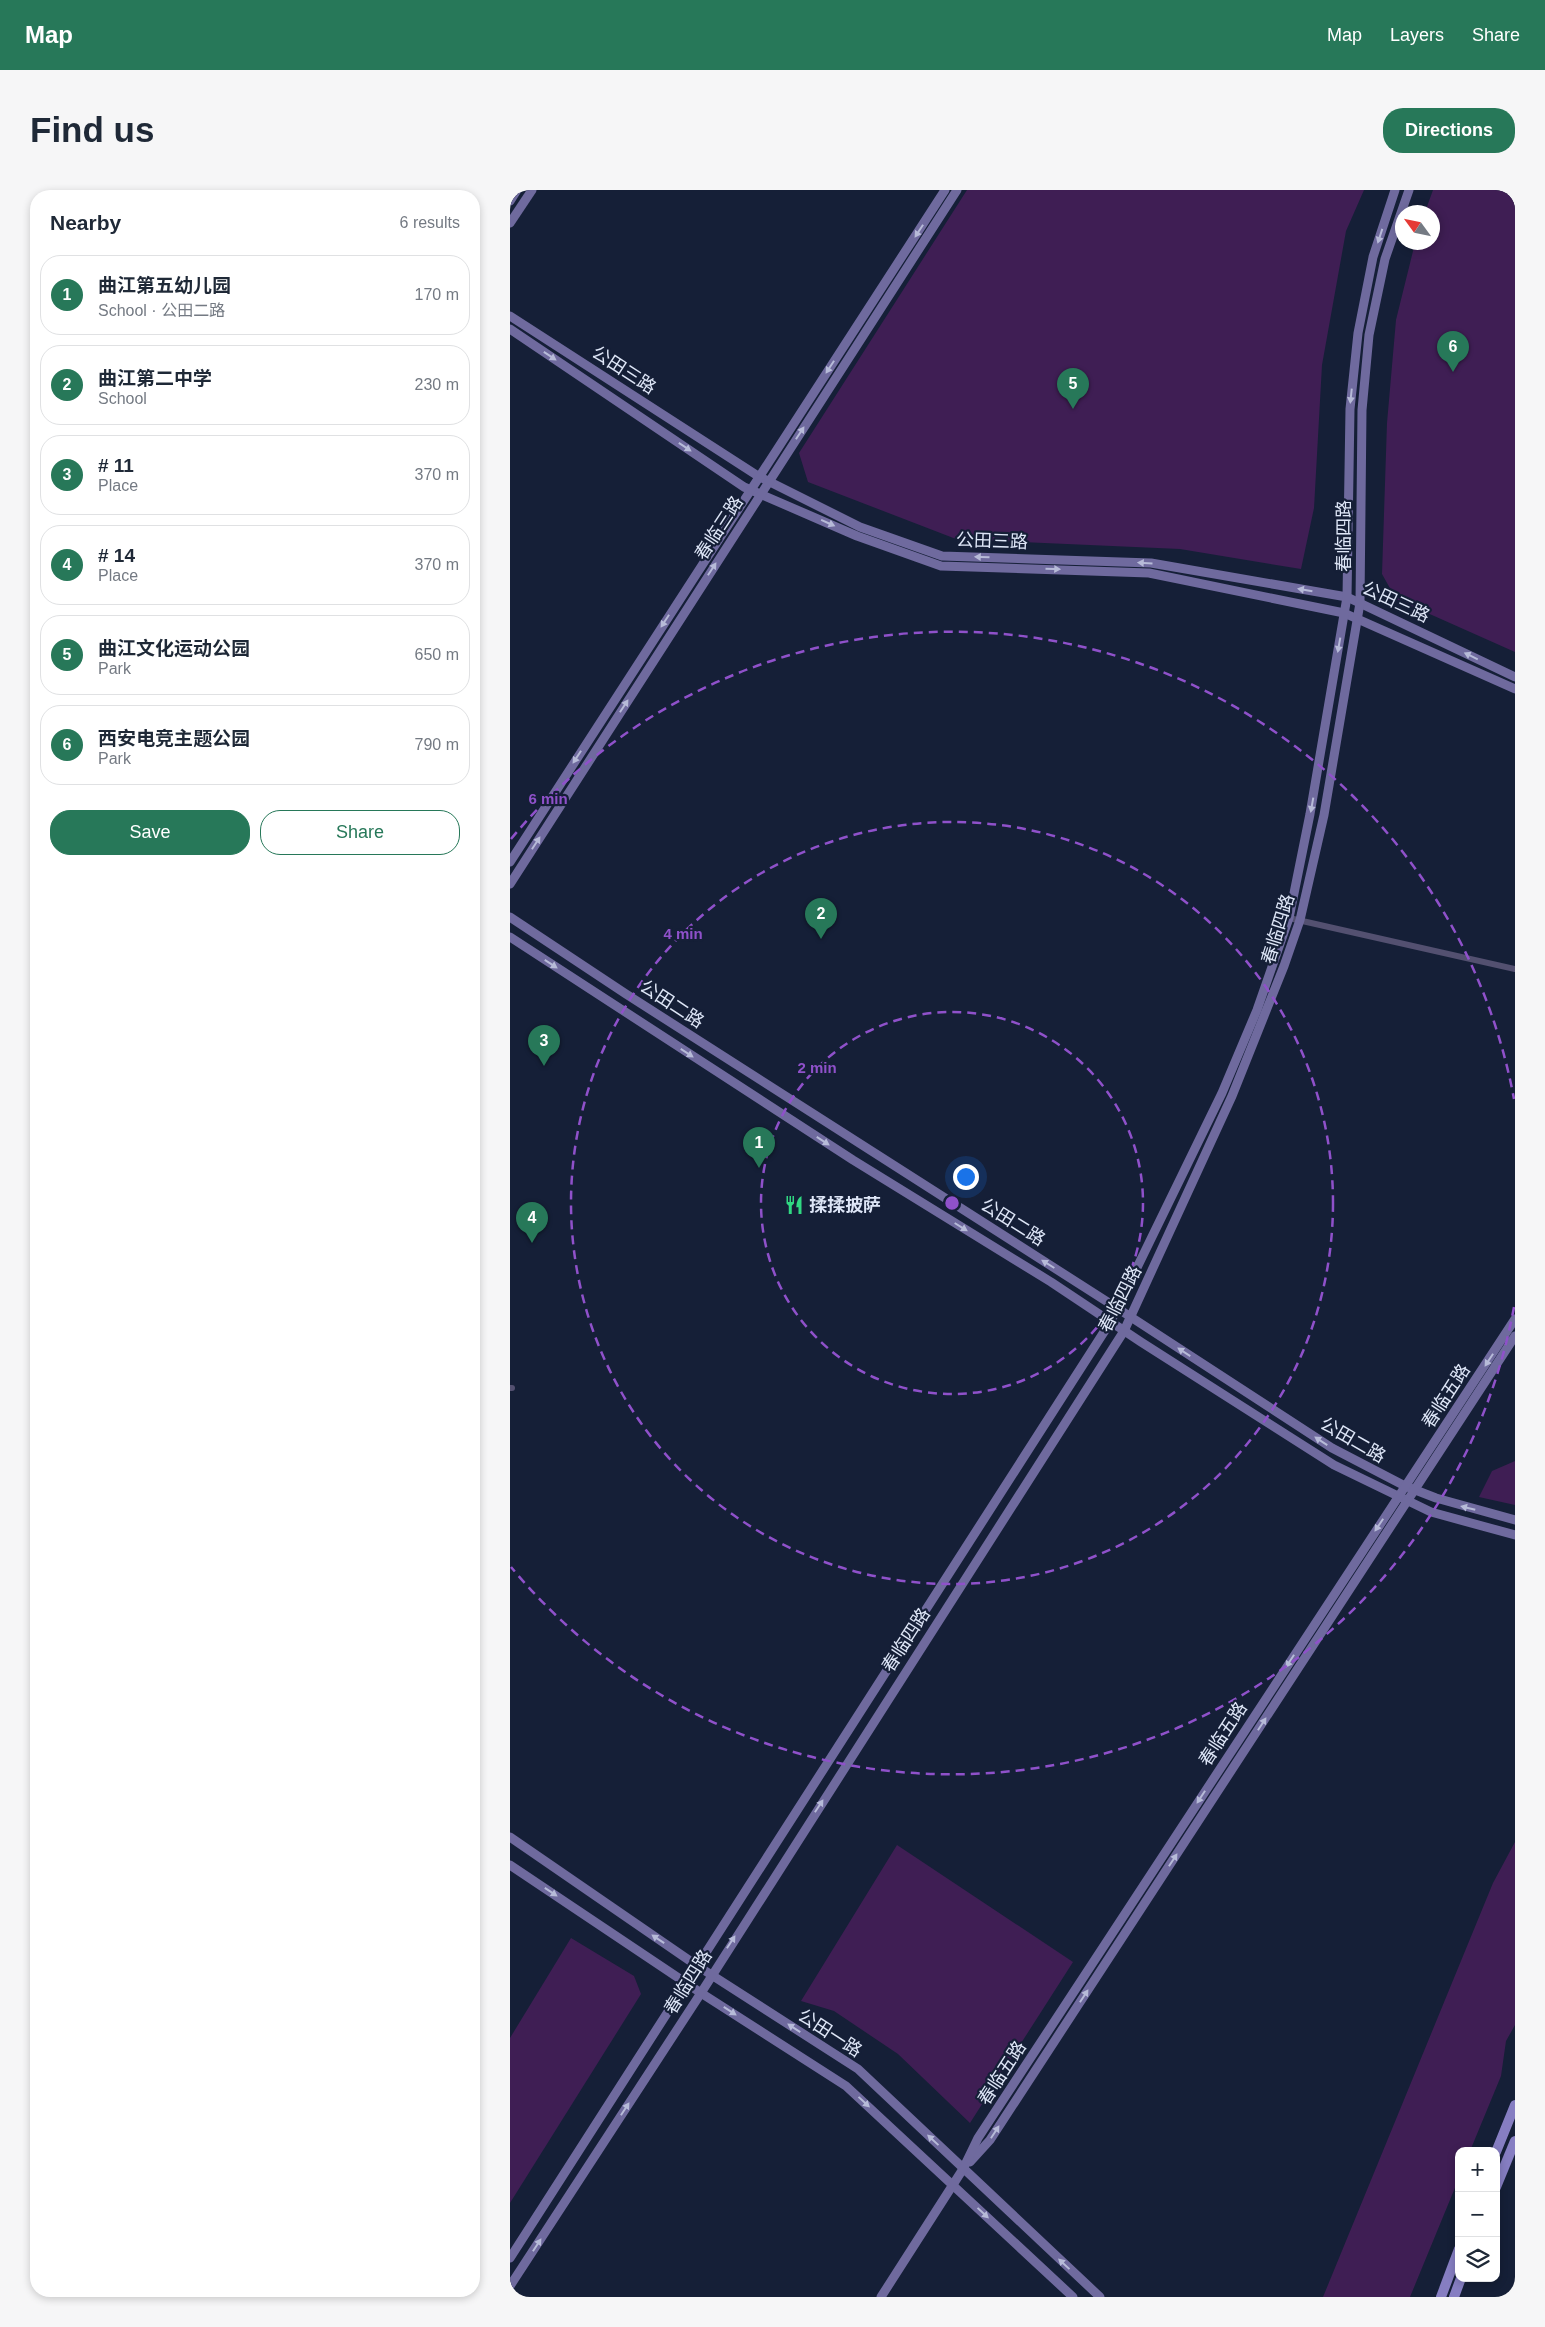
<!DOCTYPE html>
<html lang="en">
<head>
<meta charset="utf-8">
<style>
	body { margin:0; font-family:Arial,"Noto Sans SC",sans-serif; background:#f6f6f7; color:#1f2937 }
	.controls { position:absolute; right:15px; bottom:15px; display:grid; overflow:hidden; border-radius:10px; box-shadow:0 2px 8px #0003 }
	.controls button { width:45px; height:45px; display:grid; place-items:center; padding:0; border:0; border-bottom:1px solid #e0e1e3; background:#fff; color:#1f2937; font:25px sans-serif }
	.compass { position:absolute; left:885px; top:15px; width:45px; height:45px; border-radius:50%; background:#fff; box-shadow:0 2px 8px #0003; rotate:303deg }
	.you { position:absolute; left:455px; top:986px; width:18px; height:18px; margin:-12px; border:4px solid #fff; border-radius:50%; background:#1a73e8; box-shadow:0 0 0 8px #1a73e833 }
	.badge { display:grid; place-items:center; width:32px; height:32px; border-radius:50%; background:#277859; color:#fff; font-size:16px; font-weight:700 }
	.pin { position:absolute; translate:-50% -41px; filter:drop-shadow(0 1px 2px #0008) }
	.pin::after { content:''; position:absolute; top:26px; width:18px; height:15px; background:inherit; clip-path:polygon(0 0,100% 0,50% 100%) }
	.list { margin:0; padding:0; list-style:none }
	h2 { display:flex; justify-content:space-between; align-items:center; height:65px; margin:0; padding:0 20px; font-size:21px }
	h2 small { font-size:16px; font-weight:400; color:#747a83 }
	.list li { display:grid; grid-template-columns:32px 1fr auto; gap:15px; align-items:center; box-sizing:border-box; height:80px; margin:0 10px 10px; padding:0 10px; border:1px solid #e0e1e3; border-radius:20px }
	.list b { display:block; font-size:19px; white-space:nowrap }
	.list p { margin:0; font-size:16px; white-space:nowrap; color:#747a83 }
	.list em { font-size:16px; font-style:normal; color:#747a83 }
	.actions { display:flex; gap:10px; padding:15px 20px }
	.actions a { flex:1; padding:11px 0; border:1px solid #277859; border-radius:20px; text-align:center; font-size:18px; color:#277859 }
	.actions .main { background:#277859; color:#fff }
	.icon { flex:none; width:28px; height:28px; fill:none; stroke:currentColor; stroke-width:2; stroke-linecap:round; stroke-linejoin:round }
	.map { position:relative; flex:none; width:1005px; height:2107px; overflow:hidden; border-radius:20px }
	header { display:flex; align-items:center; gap:30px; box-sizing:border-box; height:70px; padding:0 25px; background:#277859; color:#fff }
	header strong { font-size:24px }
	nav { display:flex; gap:28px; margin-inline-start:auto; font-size:18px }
	.intro { display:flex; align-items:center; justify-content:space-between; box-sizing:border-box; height:120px; padding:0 30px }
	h1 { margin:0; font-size:35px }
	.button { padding:12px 22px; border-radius:20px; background:#277859; color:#fff; font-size:18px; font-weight:700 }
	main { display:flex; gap:30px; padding:0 30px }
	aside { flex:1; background:#fff; border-radius:20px; box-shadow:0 2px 8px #0003 }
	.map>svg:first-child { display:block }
	.green { fill:#3f1e54 }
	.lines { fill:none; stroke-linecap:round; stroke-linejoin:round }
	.street { stroke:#535070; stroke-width:6 }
	.secondary { stroke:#6f6a9e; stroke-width:9 }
	.primary { stroke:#867ec2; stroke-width:10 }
	.oneway { fill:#b7bbd8 }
	.ring { fill:none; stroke:#8f51ca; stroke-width:2.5; stroke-dasharray:9 6 }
	.labels { text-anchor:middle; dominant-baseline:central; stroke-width:4.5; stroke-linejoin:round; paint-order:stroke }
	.street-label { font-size:18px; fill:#dee6f7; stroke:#151f37 }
	.poi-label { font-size:18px; font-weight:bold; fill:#dee6f7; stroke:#151f37; text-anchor:start }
	.centre { fill:#8f51ca; stroke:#151f37; stroke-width:2.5 }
	.ring-label { font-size:15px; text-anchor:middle; font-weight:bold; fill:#8f51ca; stroke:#151f37; stroke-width:4.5; stroke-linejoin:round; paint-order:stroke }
</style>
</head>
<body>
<header>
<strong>Map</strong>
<nav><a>Map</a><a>Layers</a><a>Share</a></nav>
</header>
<div class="intro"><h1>Find us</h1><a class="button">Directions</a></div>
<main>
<aside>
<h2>Nearby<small>6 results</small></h2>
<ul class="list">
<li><span class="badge">1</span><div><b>曲江第五幼儿园</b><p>School · 公田二路</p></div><em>170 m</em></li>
<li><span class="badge">2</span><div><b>曲江第二中学</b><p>School</p></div><em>230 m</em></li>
<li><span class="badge">3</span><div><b># 11</b><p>Place</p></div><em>370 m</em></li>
<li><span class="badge">4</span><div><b># 14</b><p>Place</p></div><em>370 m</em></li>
<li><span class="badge">5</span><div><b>曲江文化运动公园</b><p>Park</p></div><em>650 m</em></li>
<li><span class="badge">6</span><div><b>西安电竞主题公园</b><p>Park</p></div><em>790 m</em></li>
</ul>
<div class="actions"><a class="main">Save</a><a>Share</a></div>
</aside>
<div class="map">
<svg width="1005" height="2107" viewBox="0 0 1005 2107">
	<rect width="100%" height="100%" fill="#151f37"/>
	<g class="green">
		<path d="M457 0H854L836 41 812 175 804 318 791 379 670 359 446 349 298 292 289 263Z"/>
		<path d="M923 0H1005V462L886 409 872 384 877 233 886 130 905 53 922 52V22H915Z"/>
		<path d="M1005 1271V1315L969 1307 982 1281Z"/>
		<path d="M1005 1652V1835L996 1851 991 1886 960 1961H949V1988L900 2107H813L983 1693Z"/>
		<path d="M387 1655 563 1772 460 1933 388 1864 324 1821 291 1811Z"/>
		<path d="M61 1748 124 1786 131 1804 0 2013V1848Z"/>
	</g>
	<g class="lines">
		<g class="street">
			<path d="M779 728 1005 779"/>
			<path d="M0 1198H2"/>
		</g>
		<g class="secondary">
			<path d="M0 11 7 0"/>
			<path d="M0 33 22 0"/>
			<path d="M0 126 248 286 350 337 432 366 641 373 837 407 1005 487"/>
			<path d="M0 139 234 297 347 346 431 376 639 383 834 423 1005 499"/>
			<path d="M0 672 435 0"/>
			<path d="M0 694 447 0"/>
			<path d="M0 727 116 804 607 1118 822 1258 895 1296 926 1308 1005 1330"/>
			<path d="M0 747 343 970 541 1092 631 1152 824 1275 921 1322 1005 1345"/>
			<path d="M0 1647 186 1775 348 1879 590 2107"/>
			<path d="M0 1675 191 1803 336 1896 563 2107"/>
			<path d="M460 1972 480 1950 1005 1146"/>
			<path d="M0 2068 601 1131 712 903 747 820 779 728 800 624 837 407 840 219 848 143 863 67 885 0"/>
			<path d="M0 2096 191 1803 614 1141 722 906 774 776 790 730 814 625 850 413 852 220 859 145 875 69 899 0"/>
			<path d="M371 2107 453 1979 468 1948 1005 1129"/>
		</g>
		<g class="primary">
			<path d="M986 1962 1005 1915"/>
			<path d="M986 1997 1005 1951"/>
			<path d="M931 2107 949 2059"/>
			<path d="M944 2107 951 2088"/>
		</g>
	</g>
	<defs><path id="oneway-solid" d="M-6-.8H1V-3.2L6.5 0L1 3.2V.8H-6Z" transform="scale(1.25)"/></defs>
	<g class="oneway">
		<use href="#oneway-solid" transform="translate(409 41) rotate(123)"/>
		<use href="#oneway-solid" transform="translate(870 46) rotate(108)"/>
		<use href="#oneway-solid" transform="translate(40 166) rotate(34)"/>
		<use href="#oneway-solid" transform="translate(320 177) rotate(123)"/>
		<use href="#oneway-solid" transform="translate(841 206) rotate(96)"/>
		<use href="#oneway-solid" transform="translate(290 243) rotate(-57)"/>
		<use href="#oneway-solid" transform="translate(175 257) rotate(34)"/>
		<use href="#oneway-solid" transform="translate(318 333) rotate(24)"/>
		<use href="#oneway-solid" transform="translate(472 367) rotate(-178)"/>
		<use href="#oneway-solid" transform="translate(635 373) rotate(-177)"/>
		<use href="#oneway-solid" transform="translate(202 379) rotate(-57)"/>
		<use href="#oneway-solid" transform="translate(543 379) rotate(2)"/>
		<use href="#oneway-solid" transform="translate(795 400) rotate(-170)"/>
		<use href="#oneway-solid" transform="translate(155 431) rotate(123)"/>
		<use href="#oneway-solid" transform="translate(829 455) rotate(100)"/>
		<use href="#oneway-solid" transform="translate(961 466) rotate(-154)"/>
		<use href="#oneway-solid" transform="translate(114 516) rotate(-57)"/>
		<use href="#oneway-solid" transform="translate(67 567) rotate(123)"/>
		<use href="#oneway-solid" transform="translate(802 615) rotate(100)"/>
		<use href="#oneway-solid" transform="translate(26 653) rotate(-57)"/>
		<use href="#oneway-solid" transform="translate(41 774) rotate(33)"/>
		<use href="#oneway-solid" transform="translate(177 863) rotate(33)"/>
		<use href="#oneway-solid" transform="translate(313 951) rotate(33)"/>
		<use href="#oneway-solid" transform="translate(451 1037) rotate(32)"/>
		<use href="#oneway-solid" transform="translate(538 1074) rotate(-148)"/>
		<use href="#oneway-solid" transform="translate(674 1162) rotate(-147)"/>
		<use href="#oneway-solid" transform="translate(979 1170) rotate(123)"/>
		<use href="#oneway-solid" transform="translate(811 1251) rotate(-147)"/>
		<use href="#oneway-solid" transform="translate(958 1318) rotate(-166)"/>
		<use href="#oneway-solid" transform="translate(869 1335) rotate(124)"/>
		<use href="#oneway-solid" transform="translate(780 1471) rotate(123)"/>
		<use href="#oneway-solid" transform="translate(752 1534) rotate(-57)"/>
		<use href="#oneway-solid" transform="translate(691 1607) rotate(123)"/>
		<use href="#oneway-solid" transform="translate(309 1616) rotate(-57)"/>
		<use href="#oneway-solid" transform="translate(663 1670) rotate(-57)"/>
		<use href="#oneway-solid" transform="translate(41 1702) rotate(34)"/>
		<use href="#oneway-solid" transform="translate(148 1749) rotate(-146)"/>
		<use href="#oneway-solid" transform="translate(221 1752) rotate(-57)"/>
		<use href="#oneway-solid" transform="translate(574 1806) rotate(-57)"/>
		<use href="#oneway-solid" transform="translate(220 1821) rotate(33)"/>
		<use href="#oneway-solid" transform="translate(284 1838) rotate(-147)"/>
		<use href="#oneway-solid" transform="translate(354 1912) rotate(43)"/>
		<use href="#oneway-solid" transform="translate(115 1919) rotate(-57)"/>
		<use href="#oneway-solid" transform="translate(485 1942) rotate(-57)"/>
		<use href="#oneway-solid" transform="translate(423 1950) rotate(-137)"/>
		<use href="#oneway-solid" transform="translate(473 2023) rotate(43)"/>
		<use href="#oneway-solid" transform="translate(27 2055) rotate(-57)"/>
		<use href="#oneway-solid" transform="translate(554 2074) rotate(-137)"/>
	</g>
	<g class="ring">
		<circle cx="442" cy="1013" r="191"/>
		<circle cx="442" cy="1013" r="381"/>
		<path d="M1004 1117A572 572 0 0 1 1 1377M1 649A572 572 0 0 1 1004 909"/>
	</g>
	<defs>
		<g id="restaurant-bare" transform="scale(1.5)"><path d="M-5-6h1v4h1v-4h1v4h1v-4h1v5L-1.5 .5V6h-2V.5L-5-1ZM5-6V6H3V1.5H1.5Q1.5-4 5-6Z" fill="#30d882" stroke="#151f37" stroke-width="2.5" paint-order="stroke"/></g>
	</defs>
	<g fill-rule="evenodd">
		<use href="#restaurant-bare" x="284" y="1015"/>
	</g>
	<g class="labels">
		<g class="street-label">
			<text transform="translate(114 180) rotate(33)">公田三路</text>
			<text transform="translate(209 338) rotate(-57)">春临三路</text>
			<text transform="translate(834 346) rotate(-90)">春临四路</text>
			<text transform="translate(482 351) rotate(2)">公田三路</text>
			<text transform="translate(886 412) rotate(25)">公田三路</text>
			<text transform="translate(768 739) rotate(-73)">春临四路</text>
			<text transform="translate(162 814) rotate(33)">公田二路</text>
			<text transform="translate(503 1032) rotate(32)">公田二路</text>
			<text transform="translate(610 1109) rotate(-63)">春临四路</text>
			<text transform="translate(936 1206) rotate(-57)">春临五路</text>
			<text transform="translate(843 1250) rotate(30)">公田二路</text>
			<text transform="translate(396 1450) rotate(-57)">春临四路</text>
			<text transform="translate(713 1544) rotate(-57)">春临五路</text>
			<text transform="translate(178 1792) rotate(-58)">春临四路</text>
			<text transform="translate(320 1843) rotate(33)">公田一路</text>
			<text transform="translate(492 1883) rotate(-57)">春临五路</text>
		</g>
		<g class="poi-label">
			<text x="299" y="1015">揉揉披萨</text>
		</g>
	</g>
	<circle cx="442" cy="1013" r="8" class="centre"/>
	<g class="ring-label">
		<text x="38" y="614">6 min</text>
		<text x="173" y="749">4 min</text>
		<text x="307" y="883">2 min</text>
	</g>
</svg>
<div class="controls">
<button>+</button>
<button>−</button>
<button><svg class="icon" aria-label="layers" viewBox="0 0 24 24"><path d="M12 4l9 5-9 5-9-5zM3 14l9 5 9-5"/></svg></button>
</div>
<svg class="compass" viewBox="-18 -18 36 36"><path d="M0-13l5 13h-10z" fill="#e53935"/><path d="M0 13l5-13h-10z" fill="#747a83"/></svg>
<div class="you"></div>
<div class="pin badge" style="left:249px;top:978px">1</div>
<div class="pin badge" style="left:311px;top:749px">2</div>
<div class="pin badge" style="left:34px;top:876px">3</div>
<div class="pin badge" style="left:22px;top:1053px">4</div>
<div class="pin badge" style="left:563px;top:219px">5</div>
<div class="pin badge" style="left:943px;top:182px">6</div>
</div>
</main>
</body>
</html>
